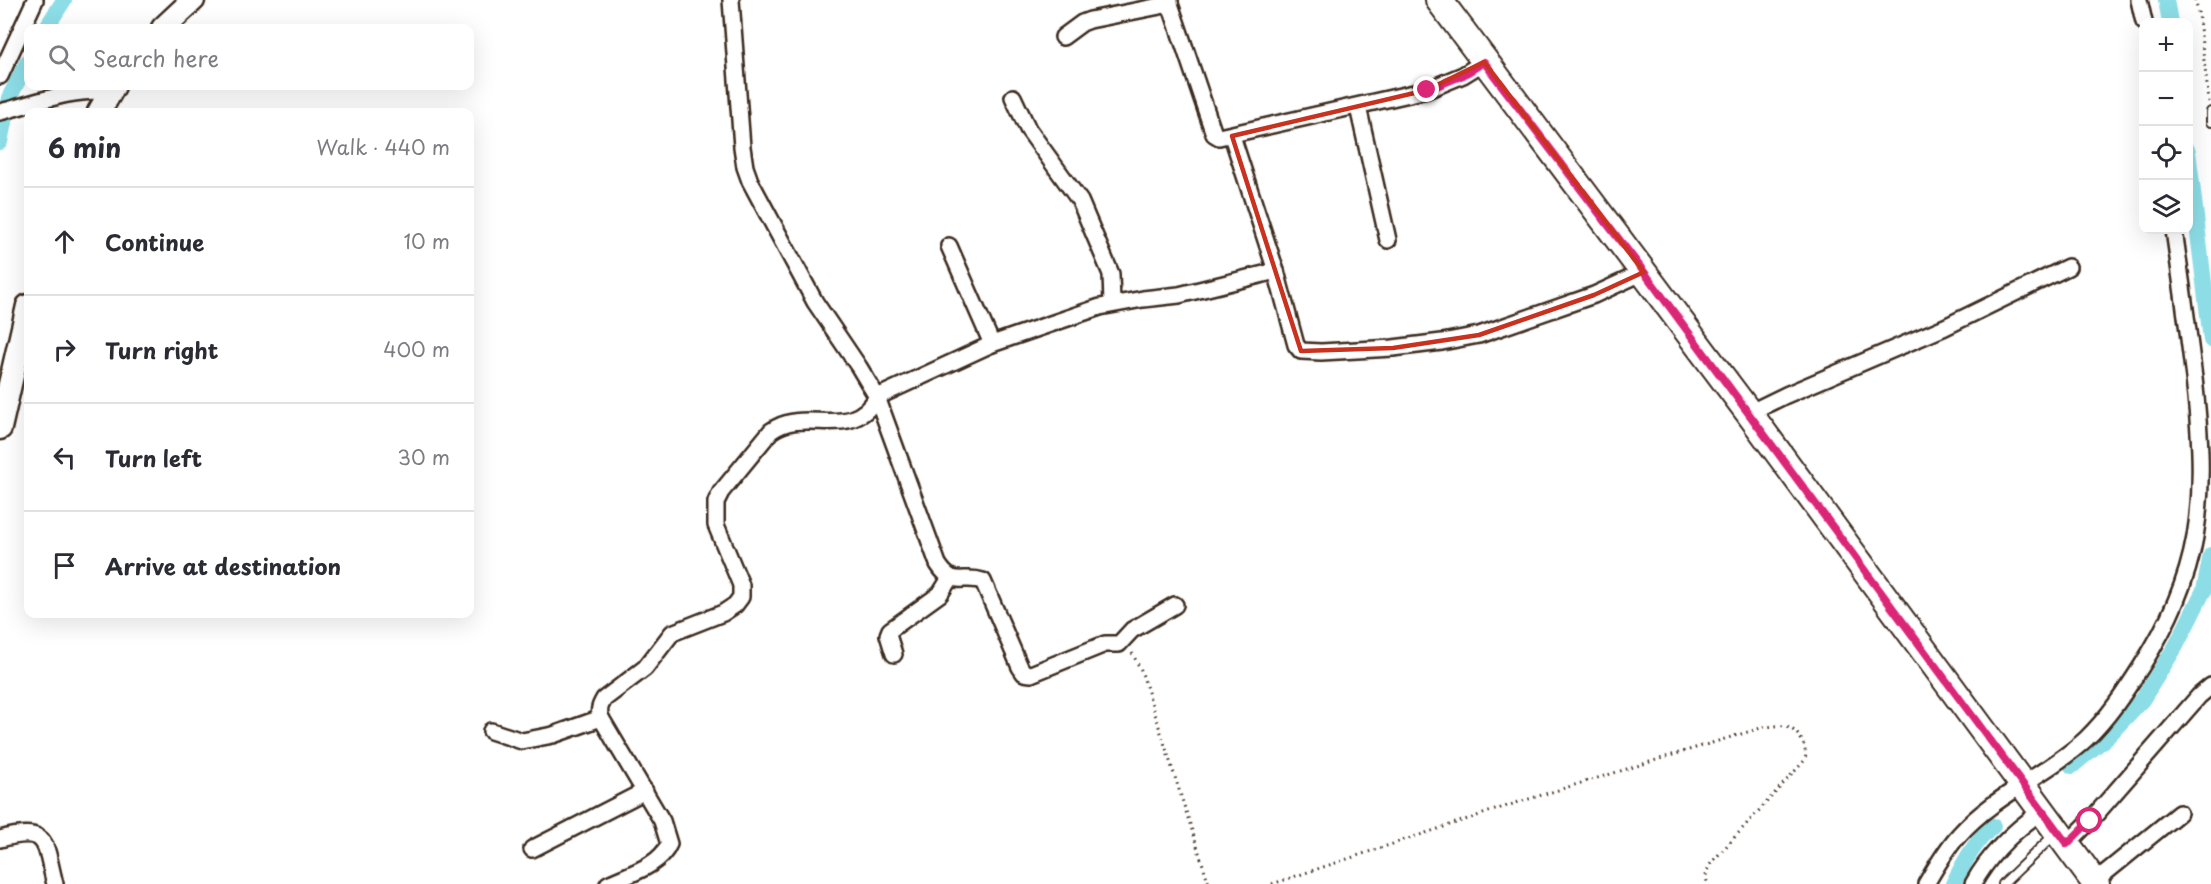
<!DOCTYPE html>
<html lang="en">
<head>
<meta charset="utf-8">
<style>
	body { margin:0; font-family:"Playpen Sans",sans-serif; background:#f7f7f7; color:#2b2b33 }
	.controls { position:absolute; right:18px; top:18px; display:grid; overflow:hidden; border-radius:12px; box-shadow:0 6px 24px #0002 }
	.controls button { width:54px; height:54px; display:grid; place-items:center; padding:0; border:0; border-bottom:2px solid #e1e1e2; background:#fff; color:#2b2b33; font:30px sans-serif }
	.stop { position:absolute; width:18px; height:18px; margin:-14px; border:4px solid #db2777; border-radius:50%; background:#fff }
	.stop.end { background:#db2777; border-color:#fff; box-shadow:0 2px 6px #0008 }
	.list { margin:0; padding:0; list-style:none }
	h2 { display:flex; justify-content:space-between; align-items:center; height:78px; margin:0; padding:0 24px; font-size:26px }
	h2 small { font-size:20px; font-weight:400; color:#7c7c81 }
	.list li { display:grid; grid-template-columns:39px 1fr auto; gap:18px; align-items:center; box-sizing:border-box; height:108px; padding:0 24px; border-top:2px solid #e1e1e2 }
	.list b { display:block; font-size:22px; white-space:nowrap }
	.list em { font-size:20px; font-style:normal; color:#7c7c81 }
	.icon { flex:none; width:33px; height:33px; fill:none; stroke:currentColor; stroke-width:2; stroke-linecap:round; stroke-linejoin:round }
	.map { position:relative; flex:none; width:2211px; height:884px; overflow:hidden }
	.search { position:absolute; background:#fff; box-shadow:0 6px 24px #0002; left:24px; top:24px; width:450px; height:66px; display:flex; align-items:center; gap:15px; box-sizing:border-box; padding:0 21px; border-radius:12px; color:#7c7c81; font-size:22px }
	.panel { position:absolute; background:#fff; box-shadow:0 6px 24px #0002; left:24px; top:108px; width:450px; height:510px; border-radius:12px }
	.map>svg:first-child { display:block }
	.lines { fill:none; stroke-linecap:round; stroke-linejoin:round }
	.canal { stroke:#8cdde6; stroke-width:16 }
	.service-casing { stroke:#3b2a1e; stroke-width:12 }
	.minor-casing { stroke:#3b2a1e; stroke-width:20 }
	.secondary-casing { stroke:#3b2a1e; stroke-width:27 }
	.primary-casing { stroke:#3b2a1e; stroke-width:30 }
	.path { stroke:#3b2a1e; stroke-width:3; stroke-dasharray:1.5 4.5; stroke-linecap:butt }
	.service { stroke:#fff; stroke-width:8 }
	.minor { stroke:#fff; stroke-width:15 }
	.secondary { stroke:#fff; stroke-width:22 }
	.primary { stroke:#fff; stroke-width:26 }
	.route { stroke:#db2777; stroke-width:8 }
	.marked { fill:none; stroke:#c8321e; stroke-width:4.5; stroke-linejoin:round }
</style>
</head>
<body>
<div class="map">
<svg width="2211" height="884" viewBox="0 0 2211 884">
	<rect width="100%" height="100%" fill="#fff"/>
	<filter id="ink" filterUnits="userSpaceOnUse"><feTurbulence type="fractalNoise" baseFrequency=".0167" numOctaves="2"/><feDisplacementMap in="SourceGraphic" scale="12" xChannelSelector="R" yChannelSelector="G"/><feConvolveMatrix kernelMatrix="1 2 1 2 8 2 1 2 1" color-interpolation-filters="sRGB"/></filter>
	<g filter="url(#ink)">
		<g class="lines">
			<g class="canal">
				<path d="M2166 0 2170 22"/>
				<path d="M46 28 64 0"/>
				<path d="M0 142 9 98 28 61"/>
				<path d="M2188 151 2211 340"/>
				<path d="M2072 766 2109 735 2142 700 2176 646 2204 590 2211 555"/>
				<path d="M1953 884C1963 864 1975 841 1993 826"/>
			</g>
			<g class="service-casing">
				<g id="service">
					<path d="M2211 112V122"/>
					<path d="M2003 884 2054 835"/>
				</g>
			</g>
			<g class="minor-casing">
				<g id="minor">
					<path d="M731 0 742 147 745 167 750 181 815 302 859 367 877 397 938 564C954 589 962 574 983 581L1020 667 1024 673 1031 674 1105 644H1119L1132 630 1175 605"/>
					<path d="M1170 0V4L1214 134 1219 137 1427 90 1463 75 1484 62"/>
					<path d="M2139 0 2144 22"/>
					<path d="M1063 37 1082 23 1090 20 1170 4"/>
					<path d="M0 76 35 0"/>
					<path d="M1013 97 1028 129 1080 201 1111 274 1112 303"/>
					<path d="M1358 107 1388 240"/>
					<path d="M0 112C29 105 81 85 109 93"/>
					<path d="M1232 136 1276 271 1296 345 1301 351 1321 352 1393 348 1442 342 1479 335 1594 295 1644 272"/>
					<path d="M949 246 992 344"/>
					<path d="M1749 413 1786 395 1945 327 2068 267"/>
					<path d="M894 654 888 635 890 630 940 594 950 578"/>
					<path d="M491 731 522 741 553 735 601 718"/>
					<path d="M0 839C50 826 44 842 55 884"/>
					<path d="M2067 844 2090 821 2199 696 2211 686"/>
					<path d="M532 849 645 791"/>
					<path d="M2094 882 2179 813"/>
					<path d="M608 884C629 874 660 866 669 844L662 821 601 718C598 710 600 706 604 699L645 668 672 633 723 613 735 605 741 597V585L716 525V502L721 492 771 431C807 405 850 443 877 397L992 344 1100 307 1143 299 1179 295 1276 271"/>
					<path d="M1926 884C1936 867 1946 849 1959 835 1994 795 2047 775 2086 739 2108 718 2125 692 2141 667 2166 628 2187 583 2195 537 2204 484 2200 432 2194 378 2188 329 2181 279 2174 230"/>
					<path d="M1973 884C1990 853 2013 831 2042 811"/>
				</g>
			</g>
			<g class="secondary-casing">
				<g id="secondary">
					<path d="M163 28 193 0"/>
					<path d="M99 112 114 86"/>
					<path d="M0 428 28 306"/>
				</g>
			</g>
			<g class="primary-casing">
				<path id="primary" d="M1439 0 1749 413 2096 884"/>
			</g>
			<g class="path">
				<path d="M2195 0 2198 11 2209 102"/>
				<path d="M1132 653 1141 670 1209 884"/>
				<path d="M1272 884 1519 802 1764 727C1770 727 1777 725 1784 726 1798 729 1808 746 1805 760L1712 862C1707 869 1704 875 1708 884"/>
			</g>
			<use href="#service" class="service"/>
			<use href="#minor" class="minor"/>
			<use href="#secondary" class="secondary"/>
			<use href="#primary" class="primary"/>
		</g>
	</g>
	<g class="lines" filter="url(#ink)">
		<path class="route" d="M1427 90 1463 75 1484 62 1644 272 2067 844 2090 821"/>
	</g>
	<path class="marked" d="M1484 62 1644 272 1594 295 1479 335 1393 348 1301 351 1232 136 1427 90Z"/>
</svg>
<div class="controls">
<button>+</button>
<button>−</button>
<button><svg class="icon" aria-label="locate" viewBox="0 0 24 24"><circle cx="12" cy="12" r="6"/><path d="M12 2v4M12 18v4M2 12h4M18 12h4"/></svg></button>
<button><svg class="icon" aria-label="layers" viewBox="0 0 24 24"><path d="M12 4l9 5-9 5-9-5zM3 14l9 5 9-5"/></svg></button>
</div>
<div class="stop" style="left:2090px;top:821px"></div>
<div class="stop end" style="left:1427px;top:90px"></div>
<div class="search"><svg class="icon" aria-label="search" viewBox="0 0 24 24"><circle cx="10" cy="10" r="6"/><path d="M15 15l6 6"/></svg>Search here</div>
<section class="panel">
<h2>6 min<small>Walk · 440 m</small></h2>
<ul class="list">
<li><svg class="icon" aria-label="ahead" viewBox="0 0 24 24"><path d="M12 20V5M6 11l6-6 6 6"/></svg><div><b>Continue</b></div><em>10 m</em></li>
<li><svg class="icon" aria-label="right" viewBox="0 0 24 24"><path d="M7 20v-9h11M14 6l5 5-5 5"/></svg><div><b>Turn right</b></div><em>400 m</em></li>
<li><svg class="icon" aria-label="left" viewBox="0 0 24 24"><path d="M17 20v-9H6M10 6l-5 5 5 5"/></svg><div><b>Turn left</b></div><em>30 m</em></li>
<li><svg class="icon" aria-label="arrive" viewBox="0 0 24 24"><path d="M6 21V4h12l-3 4 3 4H6"/></svg><div><b>Arrive at destination</b></div></li>
</ul>
</section>
</div>
</body>
</html>
